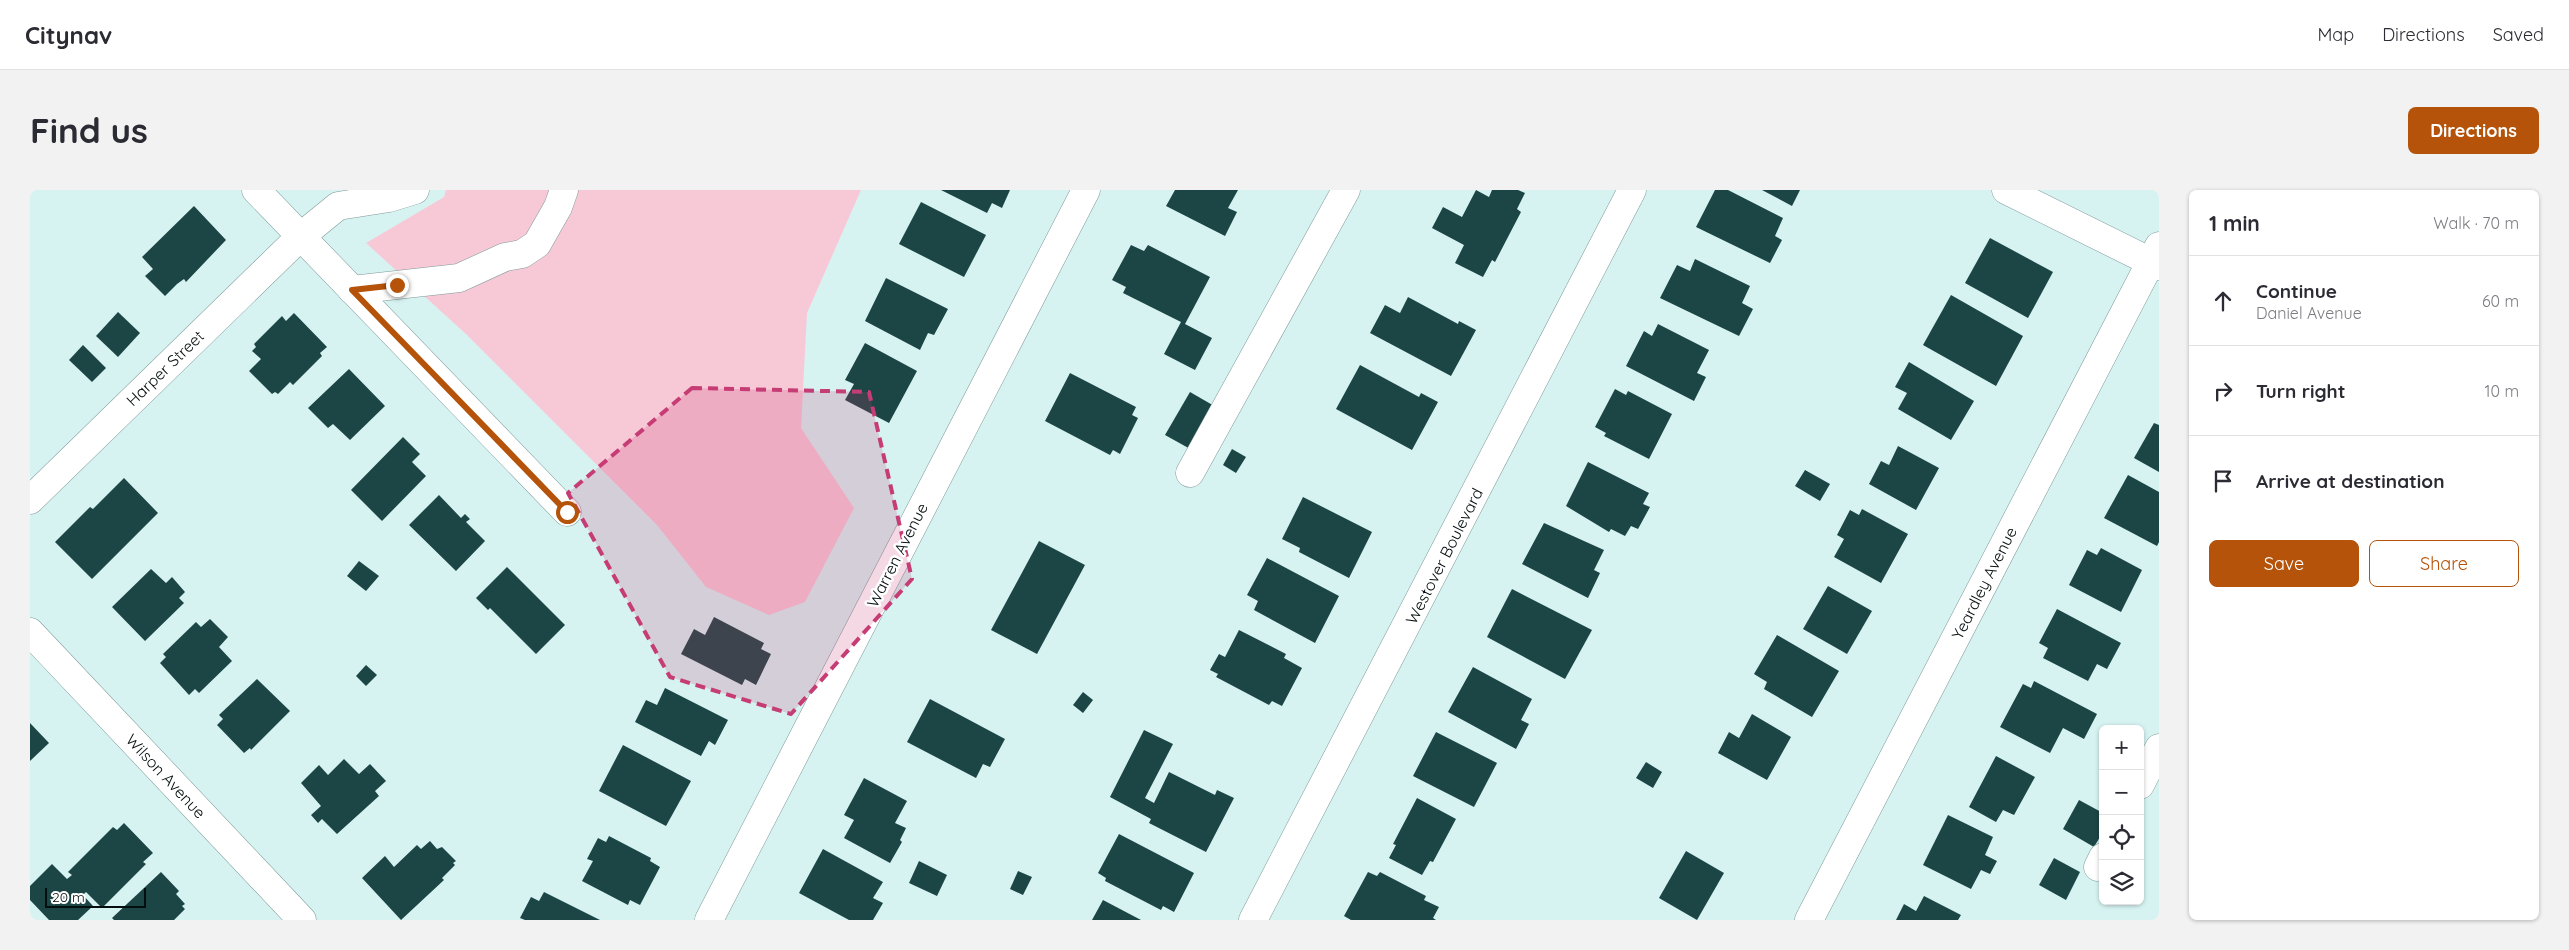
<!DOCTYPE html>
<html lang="en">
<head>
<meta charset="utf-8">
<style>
	body { margin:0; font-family:Quicksand,sans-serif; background:#f2f2f3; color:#2b2b33 }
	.controls { position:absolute; right:15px; bottom:15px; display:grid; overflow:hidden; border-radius:8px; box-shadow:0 1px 4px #0004 }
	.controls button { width:45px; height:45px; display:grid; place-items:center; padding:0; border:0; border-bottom:1px solid #e1e1e2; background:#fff; color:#2b2b33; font:25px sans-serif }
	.scale { position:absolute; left:15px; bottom:12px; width:101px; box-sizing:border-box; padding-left:5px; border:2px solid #050e0e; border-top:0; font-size:14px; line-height:18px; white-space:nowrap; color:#050e0e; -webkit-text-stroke:4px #fff; paint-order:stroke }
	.stop { position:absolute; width:15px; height:15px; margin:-11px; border:4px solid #b45309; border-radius:50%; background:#fff }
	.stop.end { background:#b45309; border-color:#fff; box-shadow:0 1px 5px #0008 }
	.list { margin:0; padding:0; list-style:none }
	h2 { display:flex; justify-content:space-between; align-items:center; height:65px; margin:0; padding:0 20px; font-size:21px }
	h2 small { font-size:16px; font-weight:400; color:#7c7c81 }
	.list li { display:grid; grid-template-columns:32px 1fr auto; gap:15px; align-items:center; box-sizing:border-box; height:90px; padding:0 20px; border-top:1px solid #e1e1e2 }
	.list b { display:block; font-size:19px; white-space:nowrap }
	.list p { margin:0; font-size:16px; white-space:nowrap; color:#7c7c81 }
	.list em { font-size:16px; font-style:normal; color:#7c7c81 }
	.actions { display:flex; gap:10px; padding:15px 20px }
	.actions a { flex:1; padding:11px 0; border:1px solid #b45309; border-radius:8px; text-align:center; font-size:18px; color:#b45309 }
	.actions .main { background:#b45309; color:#fff }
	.icon { flex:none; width:28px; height:28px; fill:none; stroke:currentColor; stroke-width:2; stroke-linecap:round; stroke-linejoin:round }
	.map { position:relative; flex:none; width:2129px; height:730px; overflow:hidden; border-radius:8px }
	header { display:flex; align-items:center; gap:30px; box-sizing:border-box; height:70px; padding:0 25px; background:#fff; border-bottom:1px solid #e1e1e2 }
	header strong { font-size:24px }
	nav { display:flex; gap:28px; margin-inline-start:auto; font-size:18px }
	.intro { display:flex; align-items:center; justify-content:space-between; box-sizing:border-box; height:120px; padding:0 30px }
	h1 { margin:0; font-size:35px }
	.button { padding:12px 22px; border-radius:8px; background:#b45309; color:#fff; font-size:18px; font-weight:700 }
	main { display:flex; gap:30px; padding:0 30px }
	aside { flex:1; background:#fff; border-radius:8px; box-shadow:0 1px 4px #0004 }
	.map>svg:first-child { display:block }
	.green { fill:#f7c9d6 }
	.building { fill:#1c4645 }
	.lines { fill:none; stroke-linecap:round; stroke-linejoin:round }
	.minor-casing { stroke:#7f9a99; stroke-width:29 }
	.minor { stroke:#fff; stroke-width:28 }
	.route { stroke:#b45309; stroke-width:6 }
	.marked { fill:#c63c74; fill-opacity:0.2; stroke:#c63c74; stroke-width:4; stroke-dasharray:10 6; stroke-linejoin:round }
	.labels { text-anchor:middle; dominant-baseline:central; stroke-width:5; stroke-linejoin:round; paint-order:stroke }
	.street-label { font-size:16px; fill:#050e0e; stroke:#fff }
</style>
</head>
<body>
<header>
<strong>Citynav</strong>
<nav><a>Map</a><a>Directions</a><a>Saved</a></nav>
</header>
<div class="intro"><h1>Find us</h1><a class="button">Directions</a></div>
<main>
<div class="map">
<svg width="2129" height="730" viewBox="0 0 2129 730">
	<rect width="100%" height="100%" fill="#d6f3f2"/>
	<path class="green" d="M416 0H831L777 123 771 238 824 318 775 412 739 425 676 397 627 335 437 145 336 53 414 7Z"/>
	<g class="building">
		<path d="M911 0H980L972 18 962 13 957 23Z"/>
		<path d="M1145 0H1208L1198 18 1207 22 1195 46 1136 16Z"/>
		<path d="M1446 0 1459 7 1462 0H1488L1495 3 1487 19 1491 22 1465 72 1462 70 1453 87 1425 73 1434 55 1402 38 1413 17 1432 27Z"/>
		<path d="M1685 0H1698L1753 28 1745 46 1752 50 1740 73 1666 37Z"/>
		<path d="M1732 0H1770L1762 16Z"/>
		<path d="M891 12 956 45 934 87 869 54Z"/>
		<path d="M164 16 196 50 156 92 154 89 147 94 135 106 115 86 123 79 112 67Z"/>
		<path d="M1960 48 2023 82 1998 128 1935 93Z"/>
		<path d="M1101 55 1114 61 1118 55 1180 87 1155 134 1182 148 1165 180 1134 164 1151 132 1093 103 1096 97 1082 90Z"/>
		<path d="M1665 69 1720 96 1712 113 1723 119 1709 146 1630 108 1647 75 1660 81Z"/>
		<path d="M856 88 918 119 904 145 898 143 890 160 835 131Z"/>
		<path d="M1921 105 1993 146 1966 196 1893 155Z"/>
		<path d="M1378 107 1428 134 1429 131 1446 140 1421 186 1340 143 1355 115 1370 123Z"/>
		<path d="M88 122 110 143 88 167 66 146Z"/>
		<path d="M264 123 297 157 290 163 292 166 263 195 260 192 248 204 245 202 242 204 219 181 231 169 222 161 226 157 224 154 252 126 256 131Z"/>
		<path d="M1628 134 1679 160 1667 183 1676 187 1664 211 1596 176 1614 141 1622 146Z"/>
		<path d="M835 153 887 181 859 233 815 210 824 194 815 190Z"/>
		<path d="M53 155 76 178 62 192 39 170Z"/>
		<path d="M1879 172 1944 211 1921 250 1868 219 1877 203 1865 197Z"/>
		<path d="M1330 175 1389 207 1391 203 1408 212 1382 260 1306 219Z"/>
		<path d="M319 179 355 216 320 250 303 234 298 238 278 218Z"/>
		<path d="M1040 183 1106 217 1102 225 1108 228 1090 264 1083 260 1080 265 1015 231Z"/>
		<path d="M1585 199 1596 205 1598 201 1642 224 1619 269 1574 246 1576 243 1565 237Z"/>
		<path d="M1160 202 1186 217 1162 260 1135 245Z"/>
		<path d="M2124 233 2129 235V282L2104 268Z"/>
		<path d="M373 247 390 264 382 272 396 286 352 331 321 300Z"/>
		<path d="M1868 256 1909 278 1886 320 1839 294 1851 271 1859 275Z"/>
		<path d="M1202 259 1216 267 1206 283 1193 275Z"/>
		<path d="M1558 272 1619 303 1613 314 1620 317 1608 339 1601 336 1595 346 1581 339 1579 342 1536 316Z"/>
		<path d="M1775 280 1800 294 1790 311 1765 296Z"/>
		<path d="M2098 285 2129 302V352L2127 356 2074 328Z"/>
		<path d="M94 288 128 323 62 389 25 352 60 317 63 319Z"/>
		<path d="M409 305 431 328 435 324 440 329 436 332 455 351 426 381 379 335Z"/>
		<path d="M1273 307 1342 342 1319 388 1269 362 1270 358 1252 349Z"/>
		<path d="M1832 319 1878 344 1851 393 1804 367 1814 349 1807 345 1820 320 1829 325Z"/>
		<path d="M1514 333 1574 360 1564 380 1570 383 1558 408 1492 374Z"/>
		<path d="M1009 351 1055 375 1007 464 961 440Z"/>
		<path d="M2071 358 2112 380 2091 422 2039 395 2057 360 2067 365Z"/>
		<path d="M1237 368 1309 406 1285 453 1224 420 1228 411 1217 405Z"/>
		<path d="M329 371 349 386 336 401 317 386Z"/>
		<path d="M477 377 535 435 506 464 460 418 458 420 446 408Z"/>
		<path d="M121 379 136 393 142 387 155 402 149 408 154 413 115 451 82 417Z"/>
		<path d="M1798 396 1842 421 1817 464 1773 439Z"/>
		<path d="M1482 399 1562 440 1535 489 1457 447Z"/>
		<path d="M2027 419 2091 453 2077 479 2067 474 2058 491 2013 468 2018 458 2009 453Z"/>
		<path d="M684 427 734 453 731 459 741 464 726 495 715 489 712 495 651 464 664 439 675 445Z"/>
		<path d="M180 429 198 447 189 457 202 471 169 503 165 499 159 505 130 473 136 467 133 464 166 432 171 437Z"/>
		<path d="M1209 440 1256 464 1254 468 1272 478 1252 516 1242 511 1239 515 1186 487 1188 484 1180 480 1189 464 1195 467Z"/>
		<path d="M1747 445 1809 481 1782 527 1734 499 1737 492 1724 484Z"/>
		<path d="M336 475 347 485 336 496 326 486Z"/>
		<path d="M1443 477 1502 509 1491 530 1499 534 1486 559 1418 522Z"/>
		<path d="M227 489 260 521 221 560 220 558 214 563 187 535 193 529 189 525Z"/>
		<path d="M2004 491 2067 524 2054 549 2033 538 2020 563 1970 537 1993 494 2001 498Z"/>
		<path d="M635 498 698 530 685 555 679 551 671 566 605 532 616 510 627 515Z"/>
		<path d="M1053 502 1063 510 1053 523 1043 515Z"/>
		<path d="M900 509 975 549 960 577 953 574 946 588 877 552Z"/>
		<path d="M1722 524 1761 547 1737 590 1688 563 1699 542 1709 548Z"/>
		<path d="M0 533 19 553 0 571Z"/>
		<path d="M1114 540 1143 554 1115 608 1124 613 1139 582 1185 605 1187 600 1204 608 1176 662 1119 633 1121 629 1080 607Z"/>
		<path d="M1406 542 1467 573 1444 617 1383 586Z"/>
		<path d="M593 555 661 591 636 636 569 601Z"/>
		<path d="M1966 566 2005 587 1984 625 1973 620 1966 632 1939 617Z"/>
		<path d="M314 569 329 584 340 574 356 591 345 601 349 606 307 644 292 629 288 633 281 625 291 616 271 593 289 575 298 585Z"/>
		<path d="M1616 572 1632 582 1623 598 1606 588Z"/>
		<path d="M834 588 877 611 865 633 876 638 870 650 872 652 860 673 814 648 824 630 814 625Z"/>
		<path d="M1387 608 1426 629 1403 672 1400 671 1392 685 1359 668 1366 655 1363 654Z"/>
		<path d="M2049 610 2073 623V642L2064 657 2033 639Z"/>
		<path d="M1918 625 1963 647 1955 665 1967 671 1960 684 1951 680 1941 699 1893 675Z"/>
		<path d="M94 633 123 663 113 672 116 674 72 718 56 702 53 705 63 716 48 730H19L0 710V696L22 674 37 689 42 685 38 682 83 637 87 640Z"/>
		<path d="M1089 644 1164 683 1144 722 1133 716 1131 720 1075 691 1076 688 1068 683Z"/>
		<path d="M579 646 621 668 620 671 630 677 610 715 600 710 598 715 552 691 563 671 557 669 568 648 576 652Z"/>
		<path d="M400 651 407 659 412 657 426 671 423 673 425 675 412 688 414 690 371 730 332 688 355 666 364 677 387 655 391 659Z"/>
		<path d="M793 659 853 692 843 708 853 713 843 730H819L769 703Z"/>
		<path d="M1656 661 1694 683 1667 730 1629 708Z"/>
		<path d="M2024 668 2050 682 2036 710 2009 695Z"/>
		<path d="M889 671 917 685 907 706 879 693Z"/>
		<path d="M988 681 1002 687 993 705 980 699Z"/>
		<path d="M131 682 149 701 146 704 155 714 152 716 155 719 144 730H84L82 728Z"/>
		<path d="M1338 682 1347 686 1350 682 1396 706 1394 710 1409 717 1403 728 1406 730H1321L1314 726Z"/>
		<path d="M514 702 570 730H495L490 728 501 707 509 711Z"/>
		<path d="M1894 706 1931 725 1928 730H1866L1874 714 1886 721Z"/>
		<path d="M1073 710 1111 730H1062Z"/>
	</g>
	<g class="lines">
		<g class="minor-casing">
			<g id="minor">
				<path d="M226 0 537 322"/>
				<path d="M1976 0 2129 76"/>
				<path d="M322 100 429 88 475 67 492 64 507 54 528 17 534 0"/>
				<path d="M1160 283 1316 0"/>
				<path d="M0 310 270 47 308 16 359 8 385 0"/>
				<path d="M0 442 272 730"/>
				<path d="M2110 595 2129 558"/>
				<path d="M2068 677 2073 667"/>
				<path d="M679 730 1056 0"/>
				<path d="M1223 730 1602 0"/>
				<path d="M1779 730 2129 56"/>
			</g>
		</g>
		<use href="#minor" class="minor"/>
	</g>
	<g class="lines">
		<path class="route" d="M367 95 322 100 537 322"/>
	</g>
	<path class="marked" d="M662 198 839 202 882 389 761 524 640 487 538 303Z"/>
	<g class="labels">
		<g class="street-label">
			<text transform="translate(135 178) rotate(-44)">Harper Street</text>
			<text transform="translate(867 365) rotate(-63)">Warren Avenue</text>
			<text transform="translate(1414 366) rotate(-63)">Westover Boulevard</text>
			<text transform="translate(1954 393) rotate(-63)">Yeardley Avenue</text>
			<text transform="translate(136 586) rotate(47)">Wilson Avenue</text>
		</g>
	</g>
</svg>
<div class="controls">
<button>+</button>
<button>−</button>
<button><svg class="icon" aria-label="locate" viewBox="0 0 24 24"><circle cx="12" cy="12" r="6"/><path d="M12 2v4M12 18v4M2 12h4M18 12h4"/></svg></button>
<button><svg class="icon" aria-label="layers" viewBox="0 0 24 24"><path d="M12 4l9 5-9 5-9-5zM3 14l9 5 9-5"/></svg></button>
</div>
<div class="scale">20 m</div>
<div class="stop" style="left:537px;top:322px"></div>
<div class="stop end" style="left:367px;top:95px"></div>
</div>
<aside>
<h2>1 min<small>Walk · 70 m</small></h2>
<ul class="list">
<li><svg class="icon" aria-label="ahead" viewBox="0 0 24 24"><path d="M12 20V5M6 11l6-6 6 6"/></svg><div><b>Continue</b><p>Daniel Avenue</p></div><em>60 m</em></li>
<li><svg class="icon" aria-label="right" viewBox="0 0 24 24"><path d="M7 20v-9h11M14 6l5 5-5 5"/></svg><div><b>Turn right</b></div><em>10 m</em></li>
<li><svg class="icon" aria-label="arrive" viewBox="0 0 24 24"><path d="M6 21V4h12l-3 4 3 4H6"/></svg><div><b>Arrive at destination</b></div></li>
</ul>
<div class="actions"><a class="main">Save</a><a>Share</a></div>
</aside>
</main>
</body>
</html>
